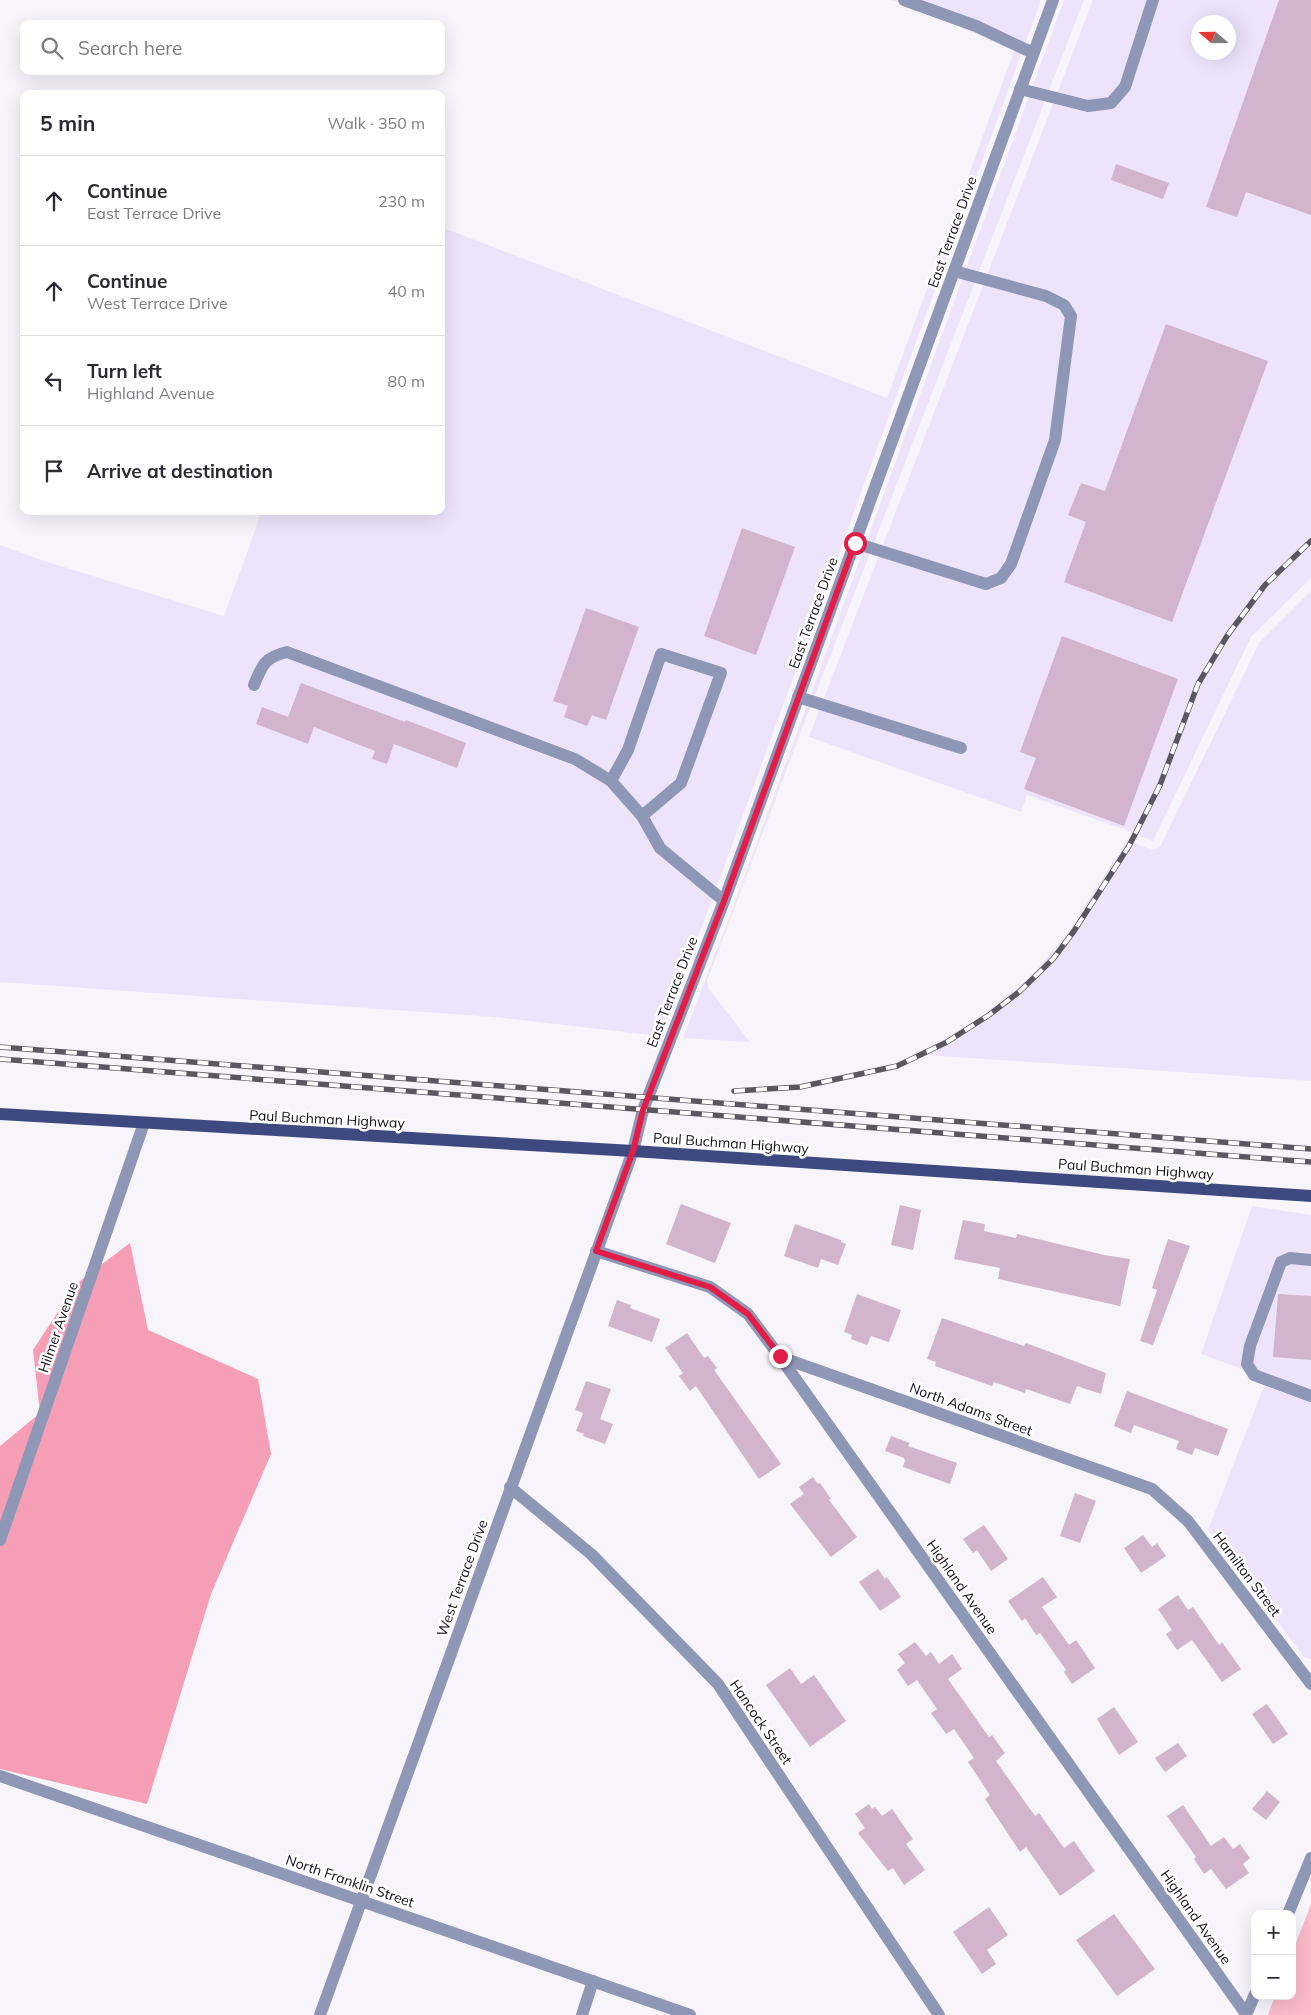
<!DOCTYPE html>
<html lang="en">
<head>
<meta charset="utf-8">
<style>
	body { margin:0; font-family:Mulish,sans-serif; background:#f2f2f3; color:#2b2b33 }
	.controls { position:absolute; right:15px; bottom:15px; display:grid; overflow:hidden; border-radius:10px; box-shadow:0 5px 20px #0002 }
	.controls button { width:45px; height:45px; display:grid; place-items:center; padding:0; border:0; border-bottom:1px solid #e1e1e2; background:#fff; color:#2b2b33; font:25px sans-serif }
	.compass { position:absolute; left:1191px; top:15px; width:45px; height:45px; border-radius:50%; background:#fff; box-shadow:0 5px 20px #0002; rotate:290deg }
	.stop { position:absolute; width:15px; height:15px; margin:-11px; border:4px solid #e11d48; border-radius:50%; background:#fff }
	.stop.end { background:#e11d48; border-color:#fff; box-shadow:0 1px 5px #0008 }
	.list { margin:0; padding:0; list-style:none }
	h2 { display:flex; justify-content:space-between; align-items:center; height:65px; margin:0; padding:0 20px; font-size:21px }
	h2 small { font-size:16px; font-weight:400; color:#7c7c81 }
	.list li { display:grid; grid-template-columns:32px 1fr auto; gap:15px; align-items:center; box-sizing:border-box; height:90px; padding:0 20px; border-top:1px solid #e1e1e2 }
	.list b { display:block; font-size:19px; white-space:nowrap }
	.list p { margin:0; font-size:16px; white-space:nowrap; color:#7c7c81 }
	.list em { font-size:16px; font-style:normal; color:#7c7c81 }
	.icon { flex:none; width:28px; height:28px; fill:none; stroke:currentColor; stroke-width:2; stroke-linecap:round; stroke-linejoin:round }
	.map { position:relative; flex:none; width:1311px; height:2015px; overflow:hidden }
	.search { position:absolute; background:#fff; box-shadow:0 5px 20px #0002; left:20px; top:20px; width:425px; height:55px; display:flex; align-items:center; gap:12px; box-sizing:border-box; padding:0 18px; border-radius:10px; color:#7c7c81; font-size:19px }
	.panel { position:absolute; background:#fff; box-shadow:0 5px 20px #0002; left:20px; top:90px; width:425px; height:425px; border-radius:10px }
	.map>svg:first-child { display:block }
	.built { fill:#ede4fc; fill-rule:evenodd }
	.green { fill:#fbbbca }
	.forest { fill:#f69eb5 }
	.building { fill:#d2b5cc }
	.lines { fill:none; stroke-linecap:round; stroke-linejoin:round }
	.minor { stroke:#8f97b7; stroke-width:12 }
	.major { stroke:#3e497f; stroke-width:12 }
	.rail-casing { stroke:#5b5760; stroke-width:5.5 }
	.rail { stroke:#fff; stroke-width:4; stroke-dasharray:11; stroke-linecap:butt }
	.route { stroke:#e11d48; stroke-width:6 }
	.labels { text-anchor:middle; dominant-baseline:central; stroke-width:5; stroke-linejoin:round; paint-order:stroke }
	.street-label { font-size:14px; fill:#110d17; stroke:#fff }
</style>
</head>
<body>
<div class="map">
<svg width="1311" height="2015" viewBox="0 0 1311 2015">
	<rect width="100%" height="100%" fill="#f7f4fb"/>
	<g class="built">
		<path d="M891 0H1041L713 897 660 1036 494 1017 0 982V545L44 561 224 616 262 511H441V227L887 398 1014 51 927 12Z"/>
		<path d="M1064 0H1084L800 734 707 981 709 989 750 1042 683 1038 734 905Z"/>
		<path d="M1093 0H1311V578L1251 637 1153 841 1123 829 1027 795 1021 812 809 737ZM1198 22H1228V52H1198Z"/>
		<path d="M1311 591V1081L912 1054 936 1044 981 1016 1032 976 1069 931 1127 840 1152 850 1160 847 1259 643Z"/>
		<path d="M1252 1206 1311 1215V1659L1305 1658 1208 1530 1267 1378 1201 1354Z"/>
	</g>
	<path class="green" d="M1311 1904V2015H1268L1275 1996H1292V1953Z"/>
	<path class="forest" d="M130 1243 148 1330 258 1379 271 1454 211 1594 147 1804 0 1769V1446L40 1413 33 1350 76 1284Z"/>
	<g class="building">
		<path d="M1279 0H1311V215L1246 192 1237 217 1206 207Z"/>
		<path d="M1116 164 1169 183 1163 199 1111 180Z"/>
		<path d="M1166 324 1268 361 1172 622 1064 582 1086 522 1068 515 1081 483 1105 491Z"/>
		<path d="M742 528 795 547 756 655 704 636Z"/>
		<path d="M586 608 639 627 606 720 592 715 587 726 564 717 568 706 553 701Z"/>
		<path d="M1062 636 1178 679 1124 826 1024 789 1036 758 1020 752Z"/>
		<path d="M301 683 405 722 406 720 466 743 457 768 394 744 387 764 372 759 375 751 314 727 308 744 256 724 262 707 288 717Z"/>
		<path d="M681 1204 731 1223 715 1263 666 1244Z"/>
		<path d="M900 1205 921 1210 913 1250 891 1245Z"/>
		<path d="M963 1220 985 1224 984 1231 1016 1238 1017 1234 1104 1255 1130 1259 1120 1306 998 1279 1000 1268 954 1259Z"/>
		<path d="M795 1224 841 1240V1242L846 1244 838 1265 821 1259 818 1268 784 1256Z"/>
		<path d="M1168 1239 1190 1246 1153 1345 1140 1341 1157 1290 1152 1288Z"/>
		<path d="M857 1294 901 1310 889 1342 871 1336 867 1345 851 1339 852 1335 844 1332Z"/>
		<path d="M1278 1294 1311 1296V1360L1273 1357Z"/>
		<path d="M617 1300 631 1305 630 1308 660 1319 652 1342 608 1326Z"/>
		<path d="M942 1318 1024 1346 1026 1343 1106 1373 1101 1394 1077 1386 1070 1404 1026 1389 1025 1393 994 1382 992 1386 935 1366 936 1362 927 1359Z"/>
		<path d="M687 1333 704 1358 708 1356 717 1368 714 1370 781 1464 759 1479 696 1386 690 1391 679 1376 683 1373 665 1348Z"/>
		<path d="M586 1381 611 1389 600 1419 613 1424 605 1444 583 1436 584 1434 576 1431 583 1413 575 1410Z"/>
		<path d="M1127 1391 1228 1429 1218 1456 1195 1448 1192 1455 1176 1449 1179 1441 1134 1425 1131 1433 1114 1426Z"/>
		<path d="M891 1436 910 1443 908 1446 957 1463 950 1484 903 1467 905 1460 904 1458 885 1451Z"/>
		<path d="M813 1477 818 1484 820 1483 831 1499 829 1500 857 1537 831 1557 790 1504 804 1494 799 1487Z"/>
		<path d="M1075 1493 1096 1501 1080 1543 1060 1536Z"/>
		<path d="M984 1525 1008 1559 991 1571 977 1550 973 1553 963 1539Z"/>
		<path d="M1143 1535 1152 1547 1157 1543 1166 1556 1141 1573 1124 1548Z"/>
		<path d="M878 1569 885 1579 887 1577 901 1597 880 1611 859 1582Z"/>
		<path d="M1043 1577 1057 1597 1042 1607 1069 1645 1076 1640 1095 1668 1072 1684 1064 1672 1066 1670 1040 1633 1036 1635 1025 1618 1022 1621 1008 1601Z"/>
		<path d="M1178 1595 1188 1610 1193 1607 1219 1645 1222 1642 1241 1669 1222 1682 1192 1640 1177 1650 1166 1634 1172 1630 1158 1609Z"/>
		<path d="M915 1642 926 1656 931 1652 939 1664 952 1654 962 1669 948 1679 989 1737 992 1735 1005 1753 996 1761 1035 1816 1039 1813 1064 1848 1074 1841 1095 1871 1060 1896 1026 1847 1020 1852 985 1799 990 1795 968 1762 974 1758 954 1729 946 1734 931 1713 937 1709 917 1680 908 1686 897 1670 905 1663 898 1654Z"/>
		<path d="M790 1668 801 1684 814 1675 846 1721 810 1747 766 1685Z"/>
		<path d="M1267 1704 1288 1734 1273 1744 1252 1714Z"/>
		<path d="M1114 1707 1138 1742 1119 1755 1097 1719Z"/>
		<path d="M1178 1743 1187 1756 1165 1772 1155 1758Z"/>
		<path d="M1267 1791 1280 1802 1266 1820 1252 1809Z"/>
		<path d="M869 1804 872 1809 875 1807 882 1816 892 1809 913 1839 906 1844 925 1870 904 1885 893 1868 888 1871 858 1833 865 1828 855 1814Z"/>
		<path d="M1183 1805 1211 1846 1224 1837 1233 1849 1240 1844 1250 1858 1243 1864 1249 1873 1226 1889 1211 1869 1204 1874 1194 1859 1196 1857 1167 1816Z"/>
		<path d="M989 1907 1008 1935 987 1950 996 1964 982 1974 953 1932Z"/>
		<path d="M1114 1914 1155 1969 1117 1996 1076 1940Z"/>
	</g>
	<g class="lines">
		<g class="minor">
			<path d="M904 0 976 26 1033 53"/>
			<path d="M1020 89 1088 106 1111 103 1125 87 1153 0"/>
			<path d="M855 543 986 584 1001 578 1011 564 1055 440 1071 316 1064 305 1046 296 954 271"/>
			<path d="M254 685C262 665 265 657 287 652L575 759 611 781 642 816 660 848 724 901"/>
			<path d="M798 697 961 748"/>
			<path d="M611 781 628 750 661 654 721 673 681 783 642 816"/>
			<path d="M596 1251 710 1287 748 1314 780 1357 1246 2014"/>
			<path d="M1311 1260 1290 1258 1281 1262 1250 1346 1247 1364 1254 1375 1311 1396"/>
			<path d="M780 1357 1152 1489 1188 1521 1311 1684"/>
			<path d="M510 1487 591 1554 718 1684 939 2015"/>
			<path d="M0 1540 144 1123"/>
			<path d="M0 1776 690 2015"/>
			<path d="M1288 1914 1311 1858"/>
			<path d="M320 2015 633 1151 643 1110 724 901 1053 0"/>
			<path d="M582 2015 593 1981"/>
			<path d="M1246 2015 1255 1994"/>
		</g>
		<path class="major" d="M0 1114 633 1151 1311 1196"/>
		<g class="rail-casing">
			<g id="rail">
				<path d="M0 1047 1311 1149"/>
				<path d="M0 1059 1311 1162"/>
				<path d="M734 1091 800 1087 897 1066 947 1042 989 1015 1019 992 1053 959 1074 931 1129 846 1160 785 1198 684 1227 636 1265 585 1311 541"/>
			</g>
		</g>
		<use href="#rail" class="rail"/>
	</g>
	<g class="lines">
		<path class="route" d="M780 1356 748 1314 710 1287 596 1251 633 1151 643 1110 724 901 855 543"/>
	</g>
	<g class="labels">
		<g class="street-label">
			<text transform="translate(952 232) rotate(-70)">East Terrace Drive</text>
			<text transform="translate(813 613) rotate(-70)">East Terrace Drive</text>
			<text transform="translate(672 992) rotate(-69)">East Terrace Drive</text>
			<text transform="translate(327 1119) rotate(3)">Paul Buchman Highway</text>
			<text transform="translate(731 1143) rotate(4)">Paul Buchman Highway</text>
			<text transform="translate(1136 1169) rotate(4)">Paul Buchman Highway</text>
			<text transform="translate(58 1327) rotate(-71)">Hilmer Avenue</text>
			<text transform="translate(971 1409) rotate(20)">North Adams Street</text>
			<text transform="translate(1247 1574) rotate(53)">Hamilton Street</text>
			<text transform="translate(462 1578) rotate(-70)">West Terrace Drive</text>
			<text transform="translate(962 1587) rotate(55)">Highland Avenue</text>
			<text transform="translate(761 1722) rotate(56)">Hancock Street</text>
			<text transform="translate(350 1881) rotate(19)">North Franklin Street</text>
			<text transform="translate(1196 1917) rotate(55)">Highland Avenue</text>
		</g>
	</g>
</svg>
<div class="controls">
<button>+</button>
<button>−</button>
</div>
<svg class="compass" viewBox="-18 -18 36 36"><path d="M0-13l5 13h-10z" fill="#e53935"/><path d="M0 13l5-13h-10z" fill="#7c7c81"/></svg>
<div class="stop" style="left:855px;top:543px"></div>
<div class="stop end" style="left:780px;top:1356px"></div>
<div class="search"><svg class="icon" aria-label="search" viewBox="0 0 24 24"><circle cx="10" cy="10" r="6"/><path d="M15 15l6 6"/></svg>Search here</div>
<section class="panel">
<h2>5 min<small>Walk · 350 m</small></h2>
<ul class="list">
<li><svg class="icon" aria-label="ahead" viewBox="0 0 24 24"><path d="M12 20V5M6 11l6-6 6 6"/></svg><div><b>Continue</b><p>East Terrace Drive</p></div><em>230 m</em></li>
<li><svg class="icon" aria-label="ahead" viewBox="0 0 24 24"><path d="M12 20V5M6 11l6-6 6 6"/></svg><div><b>Continue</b><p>West Terrace Drive</p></div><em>40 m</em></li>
<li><svg class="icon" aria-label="left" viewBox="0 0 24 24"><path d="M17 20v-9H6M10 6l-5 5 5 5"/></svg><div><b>Turn left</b><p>Highland Avenue</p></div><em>80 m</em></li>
<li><svg class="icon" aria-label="arrive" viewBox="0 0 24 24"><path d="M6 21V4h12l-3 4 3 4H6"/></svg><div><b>Arrive at destination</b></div></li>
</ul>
</section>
</div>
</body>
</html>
